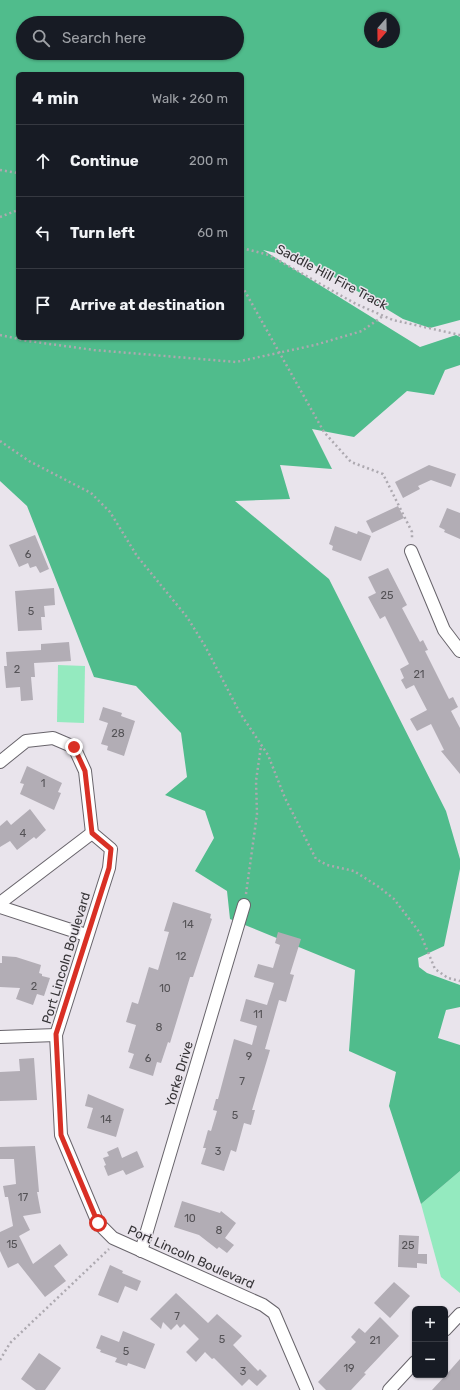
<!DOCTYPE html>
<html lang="en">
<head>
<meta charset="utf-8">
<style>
	body { margin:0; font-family:Rubik,sans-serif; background:#20242c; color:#f1f3f6 }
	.controls { position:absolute; right:12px; bottom:12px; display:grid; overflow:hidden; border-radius:6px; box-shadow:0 1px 3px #0004 }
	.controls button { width:36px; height:36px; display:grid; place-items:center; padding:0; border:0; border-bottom:1px solid #363941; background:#171b24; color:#f1f3f6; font:20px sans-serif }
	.compass { position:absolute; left:364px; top:12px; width:36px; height:36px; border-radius:50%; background:#171b24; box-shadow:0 1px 3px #0004; rotate:200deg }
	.stop { position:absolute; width:12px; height:12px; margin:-9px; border:3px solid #d93025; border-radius:50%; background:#fff }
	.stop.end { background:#d93025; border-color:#fff; box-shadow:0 1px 4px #0008 }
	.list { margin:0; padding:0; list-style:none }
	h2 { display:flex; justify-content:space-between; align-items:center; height:52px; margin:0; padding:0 16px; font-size:17px }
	h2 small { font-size:13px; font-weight:400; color:#9ea1a6 }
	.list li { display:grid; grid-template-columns:26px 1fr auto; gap:12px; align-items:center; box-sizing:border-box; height:72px; padding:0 16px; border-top:1px solid #363941 }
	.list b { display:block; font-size:15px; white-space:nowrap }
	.list em { font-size:13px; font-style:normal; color:#9ea1a6 }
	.icon { flex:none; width:22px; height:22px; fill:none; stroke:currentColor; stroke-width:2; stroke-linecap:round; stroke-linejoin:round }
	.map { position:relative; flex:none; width:460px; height:1390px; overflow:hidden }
	.search { position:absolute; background:#171b24; box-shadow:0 1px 3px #0004; left:16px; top:16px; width:228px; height:44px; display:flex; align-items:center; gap:10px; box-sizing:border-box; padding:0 14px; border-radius:22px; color:#9ea1a6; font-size:15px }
	.panel { position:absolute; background:#171b24; box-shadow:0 1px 3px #0004; left:16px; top:72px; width:228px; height:268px; border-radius:6px }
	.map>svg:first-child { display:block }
	.green { fill:#94eabf }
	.forest { fill:#50bc8c; fill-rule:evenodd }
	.building { fill:#b2adb5 }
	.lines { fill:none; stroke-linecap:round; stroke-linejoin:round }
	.street-casing { stroke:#68646b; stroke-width:14 }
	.path { stroke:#ada9b0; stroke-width:2.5; stroke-dasharray:2 3; stroke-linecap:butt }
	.street { stroke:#fff; stroke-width:12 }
	.route { stroke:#d93025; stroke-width:5 }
	.labels { text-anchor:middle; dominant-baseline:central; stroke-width:3; stroke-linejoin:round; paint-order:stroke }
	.number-label { font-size:11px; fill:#545256 }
	.street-label { font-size:13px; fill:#353336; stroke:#e9e4ec }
</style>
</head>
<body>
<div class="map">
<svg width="460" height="1390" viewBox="0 0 460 1390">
	<rect width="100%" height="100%" fill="#e9e4ec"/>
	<g class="green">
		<path d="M58 665 85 666 84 723 57 722Z"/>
		<path d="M460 1171V1293L441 1277 421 1204Z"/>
	</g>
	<path class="forest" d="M0 0H460V320L430 328 403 319 306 260 263 250 420 347 456 335 460 337V365L445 370 434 395 407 391 354 437 312 429 332 469 280 465 290 499 235 501 329 579 446 811 460 859V869L444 946 418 958 419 967 427 973 460 985V1007L446 1010 438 1038 460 1045V1171L421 1204 389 1106 396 1072 349 1051 355 970 230 919 227 891 195 871 214 838 205 811 165 795 187 777 181 733 136 686 94 677 27 506 0 481ZM370 18H394V42H370ZM23 23H237V53H23ZM18 74H242V338H18Z"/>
	<g class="building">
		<path d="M429 465 456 474 451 487 431 480 418 486 420 489 403 498 395 482Z"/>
		<path d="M398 506 404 518 372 533 366 521Z"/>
		<path d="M447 508 460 513V539L444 532 445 530 439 527Z"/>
		<path d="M335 526 357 534 358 531 371 536 361 561 332 550 333 546 329 544Z"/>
		<path d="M35 535 49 569 40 573 36 566 30 568 28 563 19 567 9 545Z"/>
		<path d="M388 568 407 605 402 608 420 642 423 640 428 650 425 651 449 699 453 697 458 707 451 711 460 728V774L441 751 444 750 431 724 417 731 410 719 427 710 414 685 406 689 401 680 404 678 400 669 409 664 385 616 380 619 368 597 376 593 368 577Z"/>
		<path d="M54 588 55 605 44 606 45 617H41L42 630 18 631 15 591Z"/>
		<path d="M69 642 71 661 34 663 35 677H31L33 700 21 701 20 687 6 688 4 666H7L6 652 41 650V644Z"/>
		<path d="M103 707 122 713 121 716 135 721 124 756 107 750 108 746 101 744 108 723 99 720Z"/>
		<path d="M27 766 62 783 58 792 61 793 54 810 20 794 24 784 20 783Z"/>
		<path d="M30 809 46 830 36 839 34 837 17 850 10 841 0 847V826L7 820 11 825Z"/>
		<path d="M173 902 211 914 210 918 212 919 193 977H190L170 1043 168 1042 161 1063 157 1062 153 1076 129 1068 134 1054 128 1052 136 1025 126 1022 132 1002 138 1004 149 967 158 970 169 932 164 931Z"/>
		<path d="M278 932 301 939 290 974 294 975 286 1002 279 1000 265 1049 270 1050 252 1110H255L251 1125 244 1123 236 1152 231 1150 224 1171 201 1164 206 1148H203L208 1130 211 1131 217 1111 213 1110 216 1099H218L234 1039 252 1045 257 1026 240 1021 246 999 267 1005 274 983 254 977 258 964 273 968 280 945 275 943Z"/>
		<path d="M2 956 16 957 41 965 39 973 42 974V976L50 978 44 996 37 994 33 1005 16 999 20 988 0 987V963H2Z"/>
		<path d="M34 1058 37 1100 0 1101V1072L20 1071 19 1059Z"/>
		<path d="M88 1094 124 1109 116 1137 87 1128 93 1108 85 1106Z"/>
		<path d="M35 1146 39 1192H37L41 1213 23 1216 30 1230 19 1236 33 1264 60 1244 68 1255 54 1266 66 1281 45 1297 18 1263 8 1268 0 1251V1232L13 1226 8 1197H5L3 1186 16 1184 14 1159H0V1147Z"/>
		<path d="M118 1147 122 1158 137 1151 144 1167 126 1175 123 1170 108 1176 104 1166 106 1165 103 1158 109 1156 107 1152Z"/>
		<path d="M182 1201 220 1213 221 1211 236 1223 225 1238 234 1245 227 1253 219 1247 217 1249 199 1235 174 1227Z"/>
		<path d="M399 1235 419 1236 418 1254H427V1264L417 1263V1268L398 1267Z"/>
		<path d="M110 1265 123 1271 122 1273 141 1281 137 1291 125 1286 118 1303 98 1295Z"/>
		<path d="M394 1282 410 1296 390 1318 374 1303Z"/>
		<path d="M176 1293 208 1323 217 1314 242 1336 233 1345 258 1371 260 1369 267 1376 257 1386 249 1379 242 1386 214 1358 212 1359 205 1352 196 1362 186 1352 199 1339 184 1324 180 1328 177 1324 171 1330 163 1322 161 1329 150 1319Z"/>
		<path d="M380 1317 399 1336 364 1373 366 1374 351 1390H326L318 1382 356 1342 351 1337 359 1328 365 1333Z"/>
		<path d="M123 1331 155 1344 145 1369 128 1363 127 1366 115 1362 117 1358 100 1352 101 1350 96 1348 101 1335 119 1342Z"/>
		<path d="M39 1353 61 1368 45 1390H36L21 1379Z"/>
		<path d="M460 1359V1390H432L444 1377Z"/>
	</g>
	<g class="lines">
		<g class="street-casing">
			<g id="street">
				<path d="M411 551 444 630 460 651"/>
				<path d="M0 762 26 741 53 738 74 747 85 771 92 833 111 849 109 868 56 1035 61 1135 98 1223 113 1238 263 1305 274 1313 307 1390"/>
				<path d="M0 903 92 833"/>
				<path d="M0 907 86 935"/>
				<path d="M0 1037 56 1035"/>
				<path d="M141 1251 244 905"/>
				<path d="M445 1330 460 1314"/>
				<path d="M389 1390 415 1362"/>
			</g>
		</g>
		<g class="path">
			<path d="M0 170 18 173"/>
			<path d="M0 217 18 210"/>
			<path d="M242 248 269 255 356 304 393 320 460 335"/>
			<path d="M242 286 324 432 351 462 383 474 412 532V540"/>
			<path d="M0 335 28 341 94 350 236 362 315 345 362 331 383 316"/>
			<path d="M0 441 29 461 91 493 110 512 137 556 187 617 205 646 240 713 268 755 285 798 316 859 327 865 354 871 379 887 394 899 420 933 435 969 448 978 460 981"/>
			<path d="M246 894 257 814 256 781 261 746"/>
			<path d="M0 1360 10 1343 109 1249"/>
		</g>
		<use href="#street" class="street"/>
	</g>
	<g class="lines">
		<path class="route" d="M74 747 85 771 92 833 111 849 109 868 56 1034 61 1135 98 1223"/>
	</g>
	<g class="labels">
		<g class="number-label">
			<text x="28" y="554">6</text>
			<text x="387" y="595">25</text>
			<text x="31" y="611">5</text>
			<text x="17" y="669">2</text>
			<text x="419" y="674">21</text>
			<text x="118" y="733">28</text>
			<text x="43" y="783">1</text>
			<text x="23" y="833">4</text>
			<text x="188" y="924">14</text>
			<text x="181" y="956">12</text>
			<text x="34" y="986">2</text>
			<text x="165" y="988">10</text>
			<text x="258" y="1014">11</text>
			<text x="159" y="1027">8</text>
			<text x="249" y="1056">9</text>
			<text x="148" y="1058">6</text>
			<text x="242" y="1081">7</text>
			<text x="235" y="1115">5</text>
			<text x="106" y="1119">14</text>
			<text x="218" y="1151">3</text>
			<text x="23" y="1197">17</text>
			<text x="190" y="1218">10</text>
			<text x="219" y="1230">8</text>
			<text x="12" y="1244">15</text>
			<text x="408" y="1245">25</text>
			<text x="177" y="1316">7</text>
			<text x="222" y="1339">5</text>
			<text x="375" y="1340">21</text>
			<text x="126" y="1351">5</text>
			<text x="349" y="1368">19</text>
			<text x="243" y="1371">3</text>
		</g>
		<g class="street-label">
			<text transform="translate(332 277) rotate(28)">Saddle Hill Fire Track</text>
			<text transform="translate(66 958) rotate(-73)">Port Lincoln Boulevard</text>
			<text transform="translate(179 1074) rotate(-73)">Yorke Drive</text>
			<text transform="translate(191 1257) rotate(24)">Port Lincoln Boulevard</text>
		</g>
	</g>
</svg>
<div class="controls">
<button>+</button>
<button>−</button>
</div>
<svg class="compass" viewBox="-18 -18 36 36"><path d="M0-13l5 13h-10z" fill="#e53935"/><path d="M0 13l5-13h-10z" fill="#9ea1a6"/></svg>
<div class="stop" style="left:98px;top:1223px"></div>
<div class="stop end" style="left:74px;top:747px"></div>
<div class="search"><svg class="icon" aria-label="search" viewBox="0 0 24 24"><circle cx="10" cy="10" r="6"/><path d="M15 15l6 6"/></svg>Search here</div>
<section class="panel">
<h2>4 min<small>Walk · 260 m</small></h2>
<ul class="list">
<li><svg class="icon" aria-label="ahead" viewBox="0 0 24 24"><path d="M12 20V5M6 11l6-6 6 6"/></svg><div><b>Continue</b></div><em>200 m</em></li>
<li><svg class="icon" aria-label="left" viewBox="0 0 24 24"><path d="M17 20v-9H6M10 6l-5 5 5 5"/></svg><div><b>Turn left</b></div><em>60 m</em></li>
<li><svg class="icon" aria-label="arrive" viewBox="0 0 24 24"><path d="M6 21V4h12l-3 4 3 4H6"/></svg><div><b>Arrive at destination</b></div></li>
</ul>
</section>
</div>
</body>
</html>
